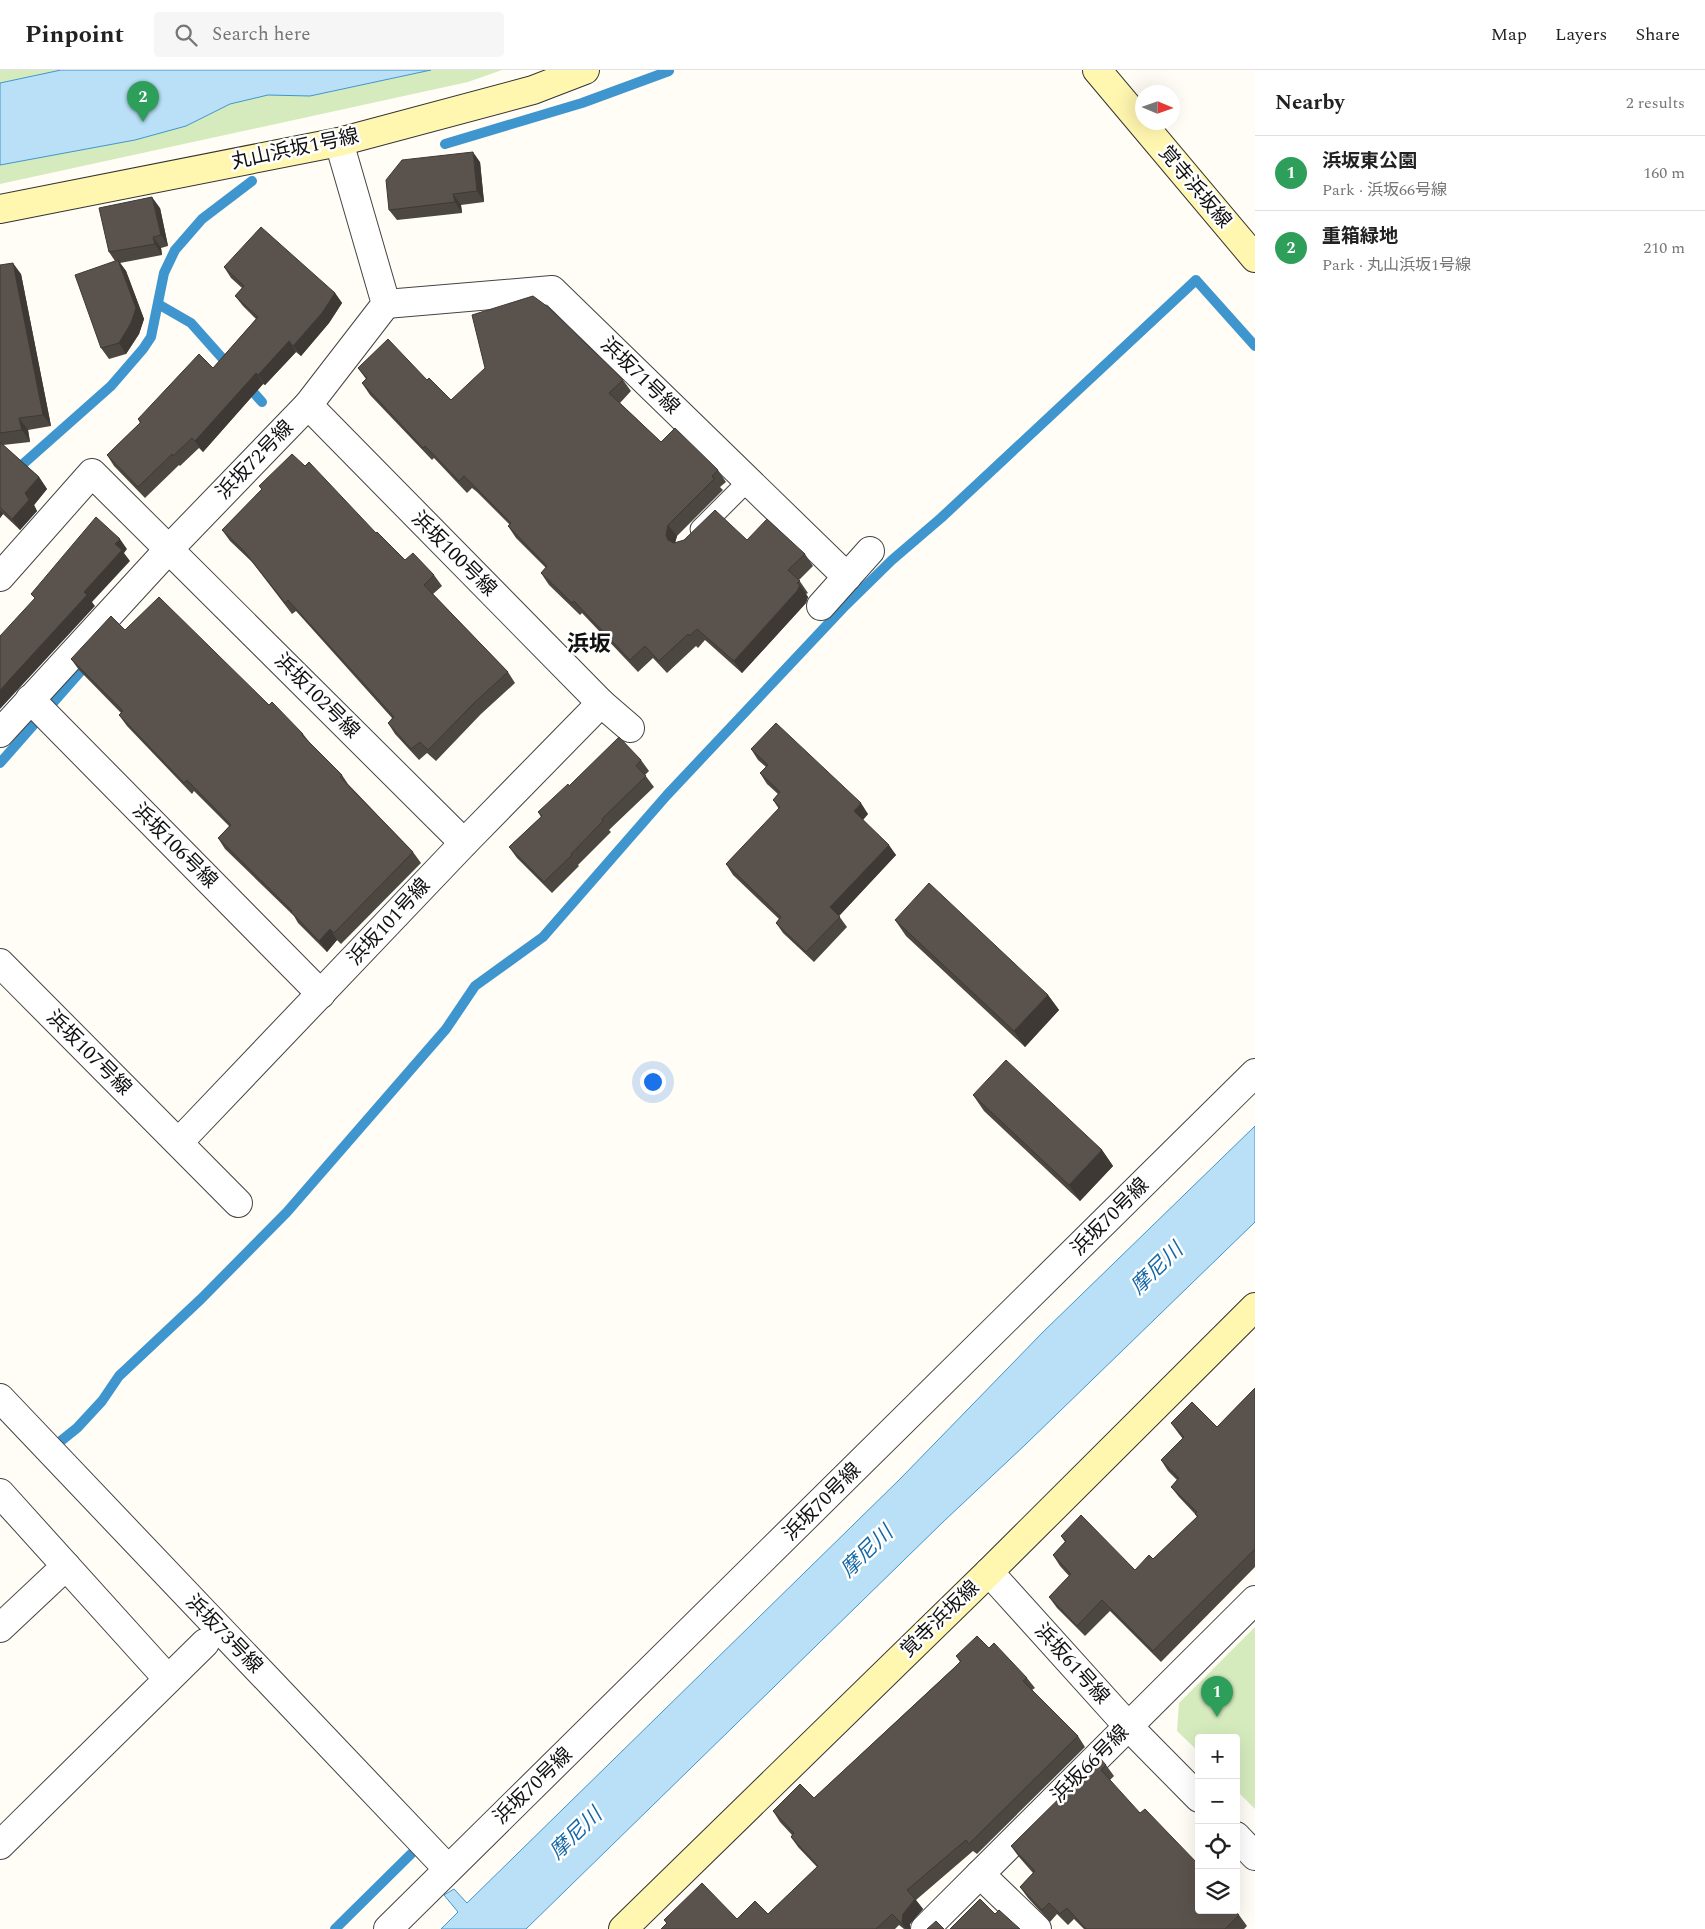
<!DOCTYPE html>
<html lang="en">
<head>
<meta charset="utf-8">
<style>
	body { margin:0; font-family:Spectral,"Noto Sans JP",serif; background:#f6f6f6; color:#222 }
	.controls { position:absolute; right:15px; bottom:15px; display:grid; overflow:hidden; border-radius:5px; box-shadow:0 5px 20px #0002 }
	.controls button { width:45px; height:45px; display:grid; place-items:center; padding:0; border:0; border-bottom:1px solid #e0e0e0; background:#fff; color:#222; font:25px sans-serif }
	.compass { position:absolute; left:1135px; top:15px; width:45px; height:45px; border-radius:50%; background:#fff; box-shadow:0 5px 20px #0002; rotate:92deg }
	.you { position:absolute; left:652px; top:1011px; width:18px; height:18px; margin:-12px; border:4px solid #fff; border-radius:50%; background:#1a73e8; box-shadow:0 0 0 8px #1a73e833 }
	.badge { display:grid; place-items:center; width:32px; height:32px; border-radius:50%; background:#2563eb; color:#fff; font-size:16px; font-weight:700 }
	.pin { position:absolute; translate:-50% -41px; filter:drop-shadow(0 1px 2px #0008) }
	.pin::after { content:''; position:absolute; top:26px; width:18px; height:15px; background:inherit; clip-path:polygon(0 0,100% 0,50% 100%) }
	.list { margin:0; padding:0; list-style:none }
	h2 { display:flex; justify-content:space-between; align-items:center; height:65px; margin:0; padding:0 20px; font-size:21px }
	h2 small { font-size:16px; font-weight:400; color:#767676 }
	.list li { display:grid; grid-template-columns:32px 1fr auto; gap:15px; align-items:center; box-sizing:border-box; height:75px; padding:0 20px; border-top:1px solid #e0e0e0 }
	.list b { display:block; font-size:19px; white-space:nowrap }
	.list p { margin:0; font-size:16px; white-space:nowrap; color:#767676 }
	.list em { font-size:16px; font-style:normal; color:#767676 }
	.icon { flex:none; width:28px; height:28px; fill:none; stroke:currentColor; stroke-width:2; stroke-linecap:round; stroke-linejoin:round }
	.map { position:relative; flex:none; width:1255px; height:1859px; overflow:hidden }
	header { display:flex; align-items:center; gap:30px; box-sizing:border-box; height:70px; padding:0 25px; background:#fff; border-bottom:1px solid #e0e0e0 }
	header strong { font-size:24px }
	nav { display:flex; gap:28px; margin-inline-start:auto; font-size:18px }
	.search { width:350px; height:45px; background:#f6f6f6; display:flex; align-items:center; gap:12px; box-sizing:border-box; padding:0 18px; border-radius:5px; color:#767676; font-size:19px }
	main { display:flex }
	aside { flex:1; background:#fff }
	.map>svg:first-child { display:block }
	.green { fill:#d5ebbd }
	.water { fill:#b9e0f7; stroke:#3f96cf }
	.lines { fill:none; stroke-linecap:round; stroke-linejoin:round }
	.stream { stroke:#3f96cf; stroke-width:10 }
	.lane-casing { stroke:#444; stroke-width:21 }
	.street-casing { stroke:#444; stroke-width:30 }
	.secondary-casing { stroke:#333; stroke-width:30 }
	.lane { stroke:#fff; stroke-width:19 }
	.street { stroke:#fff; stroke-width:28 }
	.secondary { stroke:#fff6b0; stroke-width:28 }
	.wall { fill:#4d4742 }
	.shaded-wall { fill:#3f3936 }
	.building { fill:#5a524d; stroke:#3f3936 }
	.labels { text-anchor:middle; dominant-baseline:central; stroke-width:5; stroke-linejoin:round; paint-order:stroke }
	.street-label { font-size:20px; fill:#111; stroke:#fff }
	.water-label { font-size:21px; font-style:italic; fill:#1768a6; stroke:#fff }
	.quarter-label { font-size:22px; font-weight:bold; fill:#111; stroke:#fff }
</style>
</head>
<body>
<header>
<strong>Pinpoint</strong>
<div class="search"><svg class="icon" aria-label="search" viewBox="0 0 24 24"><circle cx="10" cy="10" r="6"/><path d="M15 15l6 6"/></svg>Search here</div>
<nav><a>Map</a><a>Layers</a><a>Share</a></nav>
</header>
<main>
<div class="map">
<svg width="1255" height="1859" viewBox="0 0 1255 1859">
	<rect width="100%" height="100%" fill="#fffdf5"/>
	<g class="green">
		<path d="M0 0H502L468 12 0 114Z"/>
		<path d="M1255 1557V1739L1236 1720V1668H1199V1682L1177 1661 1179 1633Z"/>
	</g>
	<g class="water">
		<path d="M61 0H431L310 26 268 25 230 34 186 56 135 70 0 95V13Z"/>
		<path d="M1255 1056V1152L1026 1374 943 1452 526 1859H441L458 1842 444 1825 454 1819 467 1833 900 1409 1043 1262Z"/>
	</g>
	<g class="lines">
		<g class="stream">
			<path d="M445 74 582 33 669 1"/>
			<path d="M158 234 191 253 231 298"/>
			<path d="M246 314 262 332"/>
			<path d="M23 394 111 316 143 279 151 267 164 203 175 180 202 149 252 111"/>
			<path d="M0 693 88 593"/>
			<path d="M57 1374 77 1358 102 1331 119 1306 201 1229 287 1142 446 959 475 916 543 867 667 725 843 538 892 490 941 448 1196 210 1255 276"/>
			<path d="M335 1859 411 1784"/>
		</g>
		<g class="lane-casing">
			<path id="lane" d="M700 459 748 411"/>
		</g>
		<g class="street-casing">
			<g id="street">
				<path d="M386 234 552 220 847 507"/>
				<path d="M308 335 601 633 630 658"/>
				<path d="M0 507 92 403 464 773"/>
				<path d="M821 536 870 481"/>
				<path d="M30 629 321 924"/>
				<path d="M0 663 169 479 308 335 386 234 339 72"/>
				<path d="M0 893 238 1133"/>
				<path d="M179 1072 464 773 601 633"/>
				<path d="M0 1328 448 1799"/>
				<path d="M0 1423 168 1609"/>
				<path d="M989 1502 1128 1656 1199 1728"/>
				<path d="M0 1558 66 1496"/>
				<path d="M1236 1766 1255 1786"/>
				<path d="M0 1775 205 1573"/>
				<path d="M980 1804 1037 1859"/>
				<path d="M388 1859 1255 1003"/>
				<path d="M925 1859 1255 1530"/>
			</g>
		</g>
		<g class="secondary-casing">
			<g id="secondary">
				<path d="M1097 0 1255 188"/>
				<path d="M0 139 339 72 533 20 585 0"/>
				<path d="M623 1859 989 1502 1255 1237"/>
			</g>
		</g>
		<use href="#lane" class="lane"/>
		<use href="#street" class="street"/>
		<use href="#secondary" class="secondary"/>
	</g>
	<g class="wall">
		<path d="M480 92 484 132 461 135 462 143 397 150 389 140Z"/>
		<path d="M160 138 168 176 161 178 162 185 120 193 126 201 144 249 139 264 126 284 109 289 101 278 115 191 109 182Z"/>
		<path d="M0 195 21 204 51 356 28 360 30 372 3 375 39 407 47 419 34 435 37 441 20 460 3 444 0 448Z"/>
		<path d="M224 197 335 223 342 233 329 253 301 286 296 282 265 315 263 314 203 382 199 378 180 396 179 395 145 428 114 396 107 385 140 353 138 349 213 298 256 249 243 236 235 226 242 218 231 208Z"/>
		<path d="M358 298 427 310 451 330 623 310 631 321 620 333 661 372 718 400 726 412 720 417 723 420 677 466 675 473 747 470 805 484 813 496 799 510 808 523 806 524 808 527 806 533 742 603 705 570 698 578 696 576 667 603 653 588 638 602 582 543 580 545 549 515 541 503 546 498 516 468 508 456 510 455 477 422 472 418 467 423 434 388 432 390 370 325 362 313 366 309Z"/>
		<path d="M259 416 376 463 405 490 434 505 442 516 433 524 508 602 515 613 481 644 436 691 427 683 419 690 395 664 388 653 392 648 296 541 292 544 252 492 230 471 222 460 262 420Z"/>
		<path d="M125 560 269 635 303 664 311 674 342 705 348 714 413 782 421 793 341 874 337 870 327 882 298 853 294 846 225 779 218 768 229 756 194 721 192 724 127 656 119 645 121 643 79 600 71 589Z"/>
		<path d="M751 679 868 744 863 750 896 785 839 846 847 857 814 892 783 863 776 853 779 849 733 805 726 794 779 739 773 730 778 724 767 714 760 703 766 697 758 690Z"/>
		<path d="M641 690 649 701 645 705 654 717 609 760 611 762 578 795 579 796 552 823 517 788 509 777 541 747 538 742 569 716Z"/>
		<path d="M895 850 1048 925 1059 940 1025 977 906 866Z"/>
		<path d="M973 1025 1102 1080 1113 1096 1080 1131 984 1041Z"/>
		<path d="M1255 1318V1497L1161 1592 1110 1541 1085 1566 1057 1538 1049 1527 1069 1506 1060 1496 1053 1485 1065 1472 1061 1466 1135 1500 1153 1489 1197 1447 1195 1444 1179 1427 1171 1417 1177 1410 1168 1401 1161 1390 1183 1369 1179 1364 1171 1353 1217 1357Z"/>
		<path d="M989 1578 1027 1608 1035 1618 1032 1620 1078 1666 1085 1677 977 1784 973 1781 916 1830 923 1839 910 1854V1859H904L899 1855 895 1859H661L667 1854 664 1850 737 1849 768 1844 817 1797 798 1777 791 1767 792 1765 780 1752 773 1741 814 1728 960 1592 956 1586Z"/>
		<path d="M1106 1695 1114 1706 1110 1710 1199 1840 1239 1845 1247 1856 1244 1859H1084L1074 1849 1068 1855 1057 1844 1050 1852 1028 1828 1020 1817 1033 1803 1019 1787 1011 1776Z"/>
	</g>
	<g class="shaded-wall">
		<path d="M473 82 480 92 484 132 477 121Z"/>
		<path d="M453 124 461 135 462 143 455 132Z"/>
		<path d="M152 127 160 138 168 176 161 165Z"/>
		<path d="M153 167 161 178 162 185 155 174Z"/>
		<path d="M118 190 126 201 144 249 139 264 126 284 119 273Z"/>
		<path d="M13 193 21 204 51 356 43 345Z"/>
		<path d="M335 223 342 233 329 253 301 286 293 276Z"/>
		<path d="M289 271 296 282 265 315 258 305Z"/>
		<path d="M256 303 263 314 203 382 195 371Z"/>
		<path d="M19 348 28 360 30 372 22 360Z"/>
		<path d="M39 407 47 419 34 435 37 441 20 460 12 449 25 423Z"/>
		<path d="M0 440 3 444 0 448Z"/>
		<path d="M668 455 677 466 674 476 668 470 666 465Z"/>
		<path d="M120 469 127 479 124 483 130 491 92 532 95 536 0 639V620L84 522 115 474Z"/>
		<path d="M800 515 808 527 806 533 742 603 734 591Z"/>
		<path d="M861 733 868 744 861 752 854 741Z"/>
		<path d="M889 775 896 785 838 847 830 837Z"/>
		<path d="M330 859 337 870 327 882 319 871Z"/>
		<path d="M1048 925 1059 940 1025 977 1014 961Z"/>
		<path d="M1102 1080 1113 1096 1080 1131 1069 1115Z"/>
		<path d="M915 1829 923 1839 910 1854V1859H906L902 1852 903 1844Z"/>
	</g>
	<g class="building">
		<path d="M473 82 477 121 453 124 455 132 389 140 386 110 402 90Z"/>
		<path d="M152 127 161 165 153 167 155 174 109 182 99 138Z"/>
		<path d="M261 157 335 223 322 243 293 276 289 271 258 305 256 303 195 371 192 368 173 386 172 384 138 417 107 385 141 352 138 349 199 284 213 298 258 247 235 226 244 216 224 197Z"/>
		<path d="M118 190 136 238 131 253 119 273 101 278 75 205Z"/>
		<path d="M13 193 43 345 19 348 22 360 0 363V195Z"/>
		<path d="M533 226 548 237 623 310 609 323 661 372 675 358 718 400 712 406 714 409 668 455 666 465 668 470 674 473 684 470 715 440 747 470 767 449 805 484 788 500 800 511 797 513 800 515 797 521 734 591 697 559 689 566 688 564 659 591 645 576 630 590 574 531 572 533 541 503 547 496 508 456 511 453 464 406 459 411 425 376 423 378 362 313 367 308 358 298 388 269 427 310 429 308 451 330 485 298 472 245Z"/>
		<path d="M0 372 39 407 25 423 29 430 12 449 0 437Z"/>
		<path d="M292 384 305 396 309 392 376 463 377 462 405 490 413 483 434 505 424 515 508 602 474 633 428 680 420 672 411 679 388 653 394 647 288 530 285 533 244 481 222 460 262 419 259 416Z"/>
		<path d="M96 447 120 469 115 474 122 480 84 522 87 525 0 620V566L35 528 31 524Z"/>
		<path d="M159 527 269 635 272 632 303 664 302 665 342 705 340 707 413 782 334 863 330 859 319 871 291 842 292 841 218 768 231 755 187 710 184 713 163 691 119 645 123 641 71 589 111 546 125 560Z"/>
		<path d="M776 653 861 733 854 741 889 775 830 837 840 847 806 882 776 853 781 847 726 794 780 737 773 730 780 722 760 703 768 695 751 679Z"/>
		<path d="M619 667 641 690 636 696 646 706 602 749 603 751 571 784 572 785 544 812 509 777 542 746 538 742 568 714 569 716Z"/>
		<path d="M929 813 1048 925 1014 961 895 850Z"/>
		<path d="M1006 990 1102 1080 1069 1115 973 1025Z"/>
		<path d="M1255 1318V1479L1153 1581 1102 1530 1077 1556 1049 1527 1071 1504 1053 1485 1066 1471 1061 1466 1081 1445 1135 1500 1149 1485 1153 1489 1198 1446 1195 1444 1197 1442 1171 1417 1179 1408 1161 1390 1184 1367 1171 1353 1192 1332 1217 1357Z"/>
		<path d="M977 1566 989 1578 994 1573 1027 1608 1023 1611 1078 1666 969 1774 966 1770 907 1820 915 1829 903 1844 902 1852 906 1858 892 1844 876 1859H661L667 1853 664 1850 702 1813 737 1849 755 1831 768 1844 818 1796 791 1767 794 1763 773 1741 800 1714 814 1728 953 1599 961 1591 956 1586Z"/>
		<path d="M1100 1688 1106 1695 1101 1700 1140 1743 1145 1739 1199 1795V1840H1234L1239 1845 1225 1859H1086L1067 1838 1060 1844 1049 1833 1042 1840 1020 1817 1035 1801 1011 1776Z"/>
		<path d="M980 1829 995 1844 999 1840 1020 1859H950Z"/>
		<path d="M936 1851 944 1859H927Z"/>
	</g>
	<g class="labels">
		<g class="street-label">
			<text transform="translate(295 79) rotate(-12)">丸山浜坂1号線</text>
			<text transform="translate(1195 117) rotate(50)">覚寺浜坂線</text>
			<text transform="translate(640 306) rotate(44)">浜坂71号線</text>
			<text transform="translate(255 390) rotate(-46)">浜坂72号線</text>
			<text transform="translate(454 484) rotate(45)">浜坂100号線</text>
			<text transform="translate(317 626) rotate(45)">浜坂102号線</text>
			<text transform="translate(175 776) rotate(45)">浜坂106号線</text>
			<text transform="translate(389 852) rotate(-47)">浜坂101号線</text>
			<text transform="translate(89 983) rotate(45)">浜坂107号線</text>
			<text transform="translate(1110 1147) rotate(-45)">浜坂70号線</text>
			<text transform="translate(822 1432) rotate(-45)">浜坂70号線</text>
			<text transform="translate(940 1549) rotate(-44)">覚寺浜坂線</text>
			<text transform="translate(224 1564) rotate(46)">浜坂73号線</text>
			<text transform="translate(1072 1594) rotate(48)">浜坂61号線</text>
			<text transform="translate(1090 1694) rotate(-45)">浜坂66号線</text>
			<text transform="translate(533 1716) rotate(-44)">浜坂70号線</text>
		</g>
		<g class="water-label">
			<text transform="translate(1157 1199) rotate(-44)">摩尼川</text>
			<text transform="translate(867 1482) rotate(-44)">摩尼川</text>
			<text transform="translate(576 1764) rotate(-44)">摩尼川</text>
		</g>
		<g class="quarter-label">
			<text x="589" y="574">浜坂</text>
		</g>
	</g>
</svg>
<div class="controls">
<button>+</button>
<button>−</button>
<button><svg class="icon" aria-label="locate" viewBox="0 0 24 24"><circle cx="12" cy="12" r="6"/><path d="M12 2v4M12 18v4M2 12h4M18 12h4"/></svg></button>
<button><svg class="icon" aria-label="layers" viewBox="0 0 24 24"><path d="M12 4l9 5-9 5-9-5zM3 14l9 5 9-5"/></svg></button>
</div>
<svg class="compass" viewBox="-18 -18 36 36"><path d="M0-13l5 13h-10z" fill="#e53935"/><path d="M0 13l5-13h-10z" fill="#767676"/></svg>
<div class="you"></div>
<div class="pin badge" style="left:1217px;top:1647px;background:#2e9e5b">1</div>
<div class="pin badge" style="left:143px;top:52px;background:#2e9e5b">2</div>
</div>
<aside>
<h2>Nearby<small>2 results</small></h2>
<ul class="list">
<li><span class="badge" style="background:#2e9e5b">1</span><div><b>浜坂東公園</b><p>Park · 浜坂66号線</p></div><em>160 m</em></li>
<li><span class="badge" style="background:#2e9e5b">2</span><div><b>重箱緑地</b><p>Park · 丸山浜坂1号線</p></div><em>210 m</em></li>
</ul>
</aside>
</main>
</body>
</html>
